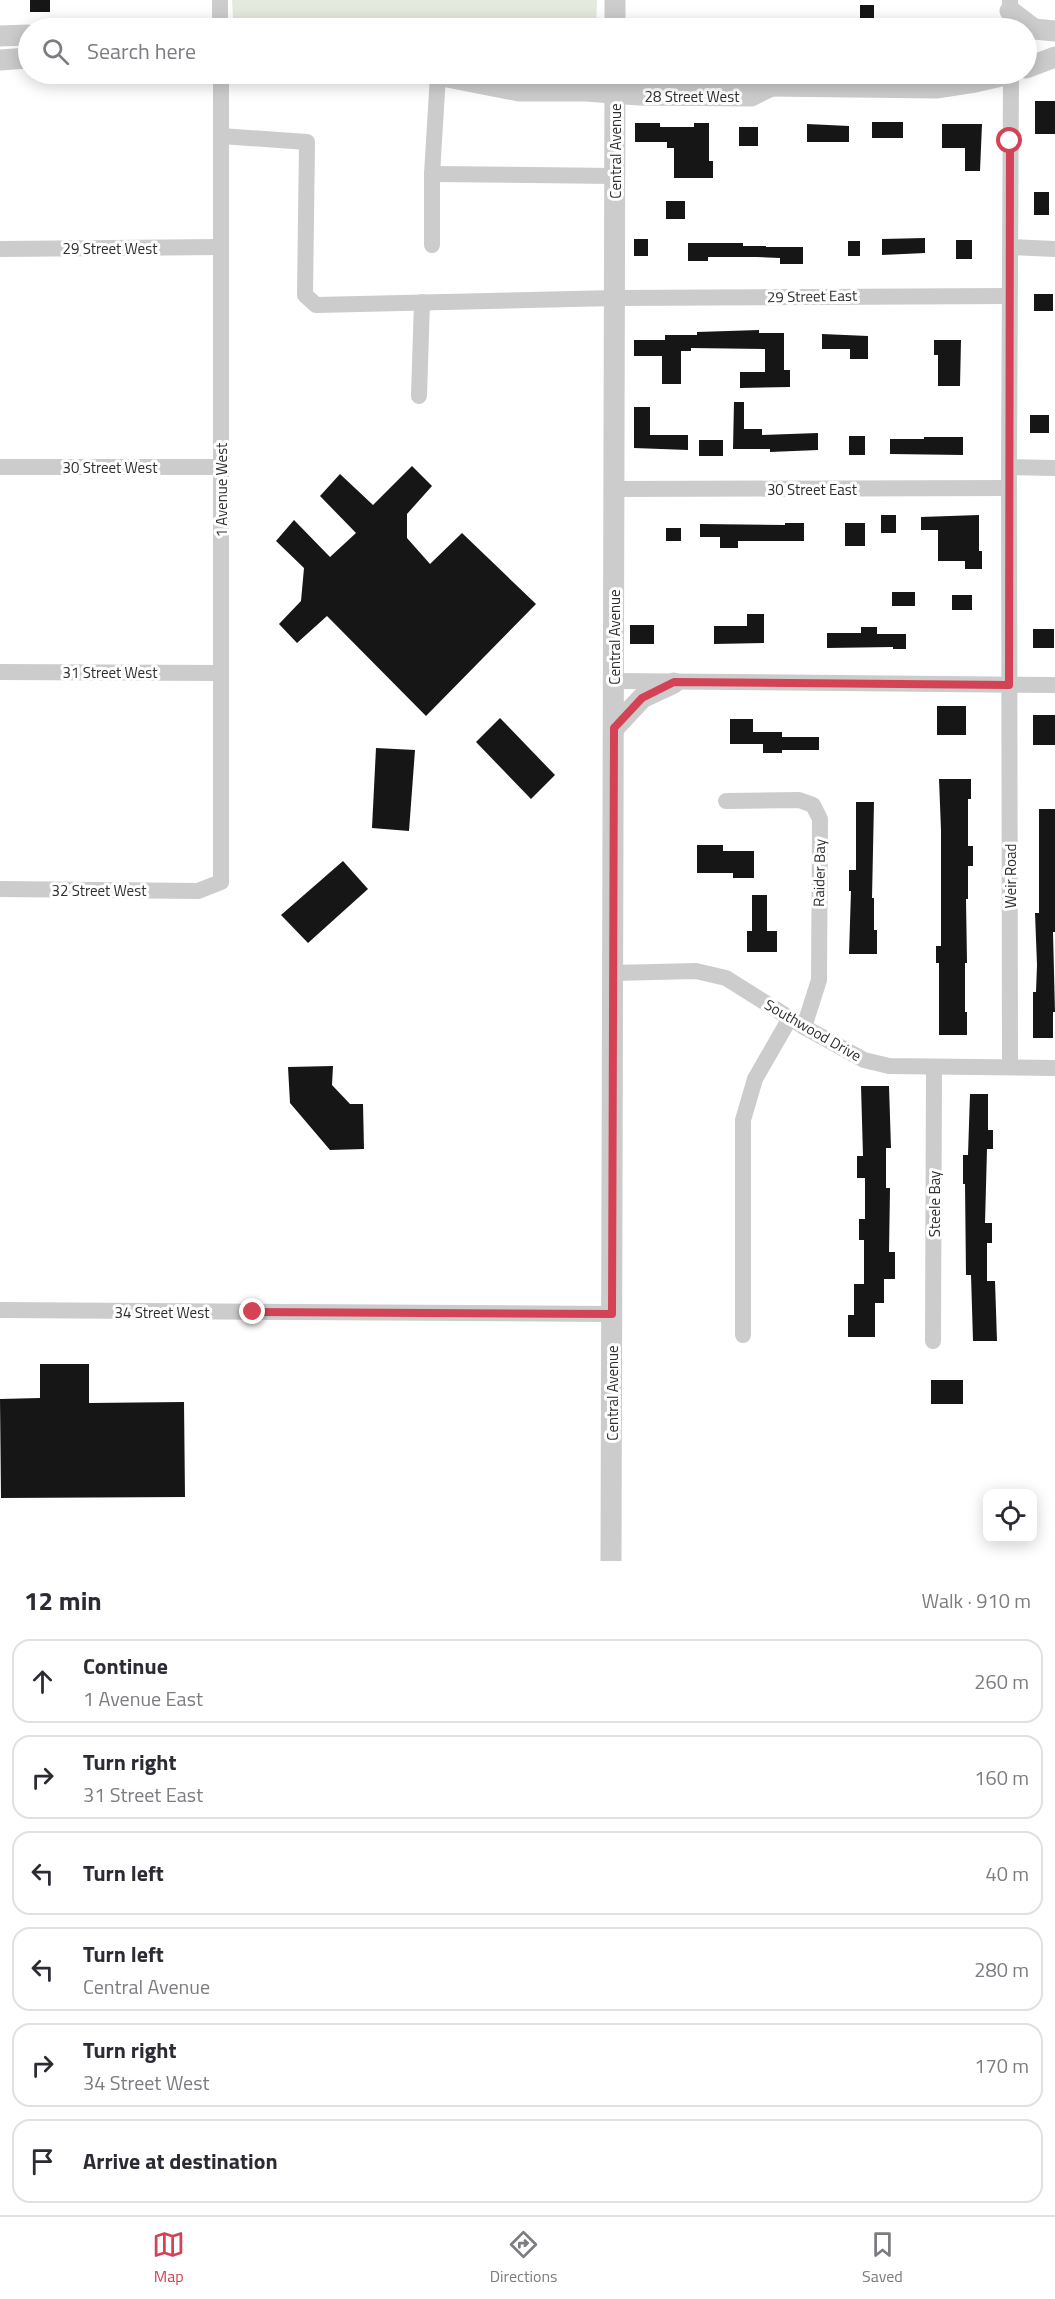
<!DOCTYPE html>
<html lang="en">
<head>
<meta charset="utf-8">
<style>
	body { margin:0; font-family:"Titillium Web",sans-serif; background:#f7f7f7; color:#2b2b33 }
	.controls { position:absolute; right:18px; bottom:18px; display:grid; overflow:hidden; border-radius:12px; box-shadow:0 3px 15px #0003 }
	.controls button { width:54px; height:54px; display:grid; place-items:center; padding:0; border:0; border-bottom:2px solid #e1e1e2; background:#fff; color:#2b2b33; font:30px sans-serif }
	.stop { position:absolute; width:18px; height:18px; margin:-14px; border:4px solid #d34355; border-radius:50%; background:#fff }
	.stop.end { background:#d34355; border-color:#fff; box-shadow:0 2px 6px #0008 }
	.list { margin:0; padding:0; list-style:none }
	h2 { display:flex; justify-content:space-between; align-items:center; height:78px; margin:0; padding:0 24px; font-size:26px }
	h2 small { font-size:20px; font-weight:400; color:#7c7c81 }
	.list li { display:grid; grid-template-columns:39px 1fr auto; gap:18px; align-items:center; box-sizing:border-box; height:84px; margin:0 12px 12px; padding:0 12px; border:2px solid #e1e1e2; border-radius:18px }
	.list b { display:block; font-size:22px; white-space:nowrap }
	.list p { margin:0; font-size:20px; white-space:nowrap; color:#7c7c81 }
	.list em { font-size:20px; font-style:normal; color:#7c7c81 }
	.icon { flex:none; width:33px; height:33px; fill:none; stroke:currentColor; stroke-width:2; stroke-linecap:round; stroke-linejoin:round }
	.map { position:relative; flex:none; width:1055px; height:1561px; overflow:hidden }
	.search { position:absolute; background:#fff; box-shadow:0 3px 15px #0003; left:18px; right:18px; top:18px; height:66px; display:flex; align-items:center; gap:15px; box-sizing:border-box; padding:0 21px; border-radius:33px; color:#7c7c81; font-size:22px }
	.sheet { height:654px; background:#fff }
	nav { display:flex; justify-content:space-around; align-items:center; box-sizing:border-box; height:84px; border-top:2px solid #e1e1e2; background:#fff; font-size:16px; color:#7c7c81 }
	nav a { display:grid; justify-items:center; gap:3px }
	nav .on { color:#d34355 }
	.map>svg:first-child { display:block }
	.green { fill:#e5eade }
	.building { fill:#161616 }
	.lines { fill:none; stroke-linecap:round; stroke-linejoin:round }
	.minor { stroke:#ccc; stroke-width:16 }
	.tertiary { stroke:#ccc; stroke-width:21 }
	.route { stroke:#d34355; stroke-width:8 }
	.labels { text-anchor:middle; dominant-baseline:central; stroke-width:6; stroke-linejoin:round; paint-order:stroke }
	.street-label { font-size:15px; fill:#2f2f2f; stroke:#fff }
</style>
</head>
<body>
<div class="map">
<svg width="1055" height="1561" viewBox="0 0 1055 1561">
	<rect width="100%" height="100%" fill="#fff"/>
	<path class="green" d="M232 0H597L596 28H404L360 22H242L233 18Z"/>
	<g class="building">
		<rect x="30" y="0" width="20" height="12"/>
		<rect x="860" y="5" width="14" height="16"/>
		<rect x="1035" y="101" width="20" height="33"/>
		<rect x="872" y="122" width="31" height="16"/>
		<path d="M635 123H660V127H694V123H709V161H713V178H674V148H667V142H635Z"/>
		<path d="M807 124 849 126V142H807Z"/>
		<path d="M942 124H982L980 171H965V148H942Z"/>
		<rect x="739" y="127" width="19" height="19"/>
		<rect x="1034" y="192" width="15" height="23"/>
		<rect x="666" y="201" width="19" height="18"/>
		<path d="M925 238V253L882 255V239Z"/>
		<rect x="634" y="239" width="14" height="17"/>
		<rect x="956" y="240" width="16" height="19"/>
		<rect x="848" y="241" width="12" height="15"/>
		<path d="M688 243H743V246H766V247H803V264H780V258L756 257H708V261H688Z"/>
		<rect x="1034" y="294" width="19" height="17"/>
		<path d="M759 330V333H784V370H790V387L740 388V372H765V349L691 348V351H681V384H662V356H634V340H665V335H697V332Z"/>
		<path d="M822 334 868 336V359H850V349H822Z"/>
		<path d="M934 340H961L960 386H938V355H934Z"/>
		<path d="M734 402H744V429H762V435L818 433V450L770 452V449H733Z"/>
		<path d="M634 407H650V435H688V450L634 448Z"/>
		<rect x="1030" y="415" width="19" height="18"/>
		<rect x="849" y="436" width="16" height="19"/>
		<path d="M924 437H963V455L890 454V439H924Z"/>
		<rect x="699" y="440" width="24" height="16"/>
		<path d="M412 466 432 486 407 514V538L430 564 462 533 536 604 426 716 327 616 297 643 279 624 301 601 304 568 276 541 294 520 330 557 356 533 320 496 340 474 373 505Z"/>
		<rect x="881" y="515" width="15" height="18"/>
		<path d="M979 515V551H982V569H965V561H938V530H921V517Z"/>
		<path d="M785 523H804V541H738V548H720V537H700V524L785 525Z"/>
		<rect x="845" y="523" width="20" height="23"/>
		<rect x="666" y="528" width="15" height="13"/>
		<rect x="892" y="592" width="23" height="14"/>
		<rect x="952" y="595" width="20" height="15"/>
		<path d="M747 614H764V643L714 644V626H747Z"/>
		<rect x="630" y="625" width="24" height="19"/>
		<path d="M861 627H877V634H906V649H893V647L827 648V633H861Z"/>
		<rect x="1033" y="629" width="21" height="19"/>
		<rect x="937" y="706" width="29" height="29"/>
		<rect x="1033" y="715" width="22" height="30"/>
		<path d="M500 718 555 775 531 799 476 742Z"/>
		<path d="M730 719H753V732H782V737H819V750H782V753H763V744H730Z"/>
		<path d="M376 748 415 750 409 831 372 828Z"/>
		<path d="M939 779H971V799H968V846H973V866H968V899H966L967 963H965V1012H967V1035H939V963H936V946H941V830Z"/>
		<path d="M856 802H874L872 898H874V930H877V954H849L851 891H849V870H856Z"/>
		<path d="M1039 809H1055V932H1053L1055 1012H1053V1038H1033V992H1036L1037 965 1035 913H1039Z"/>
		<path d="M697 845H723V851H754V878H733V873H697Z"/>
		<path d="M343 861 368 889 308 943 281 915Z"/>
		<path d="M752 895H767V931H777V952H747V931H752Z"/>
		<path d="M333 1066 332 1085 350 1104H363L364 1149 330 1150 290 1103 288 1067Z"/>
		<path d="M861 1086H889L891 1148H886V1188H890L889 1252H895V1279H884V1303H875V1337H848V1315H854V1284H864V1240H859V1219H865V1178H857V1156H863Z"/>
		<path d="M970 1094H988V1130H993V1149H987L985 1223H992V1243H987V1281H995L997 1341H973L971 1275H966L965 1184H963V1155H968Z"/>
		<path d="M40 1364H89V1403L184 1402 185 1497 1 1498 0 1399 40 1398Z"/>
		<rect x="931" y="1380" width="32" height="24"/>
	</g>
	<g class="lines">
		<g class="minor">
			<path d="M220 0V28"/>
			<path d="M1010 0 1011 28"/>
			<path d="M221 136 307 142 305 295 316 305 615 298 1009 296"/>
			<path d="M432 174 615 176"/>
			<path d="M432 245V174L438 75"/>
			<path d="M1011 247 1055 249"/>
			<path d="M0 249 221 247"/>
			<path d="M419 396 422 302"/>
			<path d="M0 467H221"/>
			<path d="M1009 467 1055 468"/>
			<path d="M614 489 1009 488"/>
			<path d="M0 672 221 673"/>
			<path d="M614 681 1055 685"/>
			<path d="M726 801 799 800 813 805 820 819 819 980 804 1027"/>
			<path d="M0 889 198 891 221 882V74"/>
			<path d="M613 973 696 971 726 978 804 1027 864 1060 889 1066 1055 1068"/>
			<path d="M1010 1067 1009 467 1011 74"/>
			<path d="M0 1310 612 1314"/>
			<path d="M743 1335V1120L755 1079 790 1018"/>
			<path d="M933 1341 934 1068"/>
		</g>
		<g class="tertiary">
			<path d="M1010 11 1034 29 1055 31"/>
			<path d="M615 28V0"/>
			<path d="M0 36 28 35"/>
			<path d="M0 60 28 58"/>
			<path d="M1026 68 1055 57"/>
			<path d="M432 74 519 91H586L639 95 751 96 771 86"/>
			<path d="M607 74 644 77H751L771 86 936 88 975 82 1010 74"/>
			<path d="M614 728 642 698 674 683"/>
			<path d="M611 1561 615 74"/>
		</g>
	</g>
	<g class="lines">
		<path class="route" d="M253 1312 612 1314 614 728 642 698 674 682 1009 685 1010 141"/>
	</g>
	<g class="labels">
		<g class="street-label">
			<text x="692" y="96">28 Street West</text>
			<text transform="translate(615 151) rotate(-90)">Central Avenue</text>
			<text x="110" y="248">29 Street West</text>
			<text transform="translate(812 296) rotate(-1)">29 Street East</text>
			<text x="110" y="467">30 Street West</text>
			<text x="812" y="489">30 Street East</text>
			<text transform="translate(221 490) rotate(-90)">1 Avenue West</text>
			<text transform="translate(614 637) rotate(-90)">Central Avenue</text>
			<text x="110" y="672">31 Street West</text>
			<text transform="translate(819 873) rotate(-89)">Raider Bay</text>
			<text transform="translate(1010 876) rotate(-90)">Weir Road</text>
			<text x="99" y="890">32 Street West</text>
			<text transform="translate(813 1030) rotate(30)">Southwood Drive</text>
			<text transform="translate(934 1204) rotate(-90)">Steele Bay</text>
			<text x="162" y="1312">34 Street West</text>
			<text transform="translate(612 1393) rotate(-90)">Central Avenue</text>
		</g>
	</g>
</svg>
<div class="controls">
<button><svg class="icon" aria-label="locate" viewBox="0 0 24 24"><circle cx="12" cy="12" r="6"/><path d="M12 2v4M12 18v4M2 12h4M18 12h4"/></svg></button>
</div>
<div class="stop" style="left:1010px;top:141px"></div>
<div class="stop end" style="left:253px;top:1312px"></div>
<div class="search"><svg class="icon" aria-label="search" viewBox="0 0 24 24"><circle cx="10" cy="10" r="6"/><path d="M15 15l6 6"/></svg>Search here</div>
</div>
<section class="sheet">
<h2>12 min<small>Walk · 910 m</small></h2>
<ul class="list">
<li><svg class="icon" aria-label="ahead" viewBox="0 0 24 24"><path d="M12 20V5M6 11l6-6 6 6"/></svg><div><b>Continue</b><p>1 Avenue East</p></div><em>260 m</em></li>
<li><svg class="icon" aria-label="right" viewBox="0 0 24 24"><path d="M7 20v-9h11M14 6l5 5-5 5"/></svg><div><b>Turn right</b><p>31 Street East</p></div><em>160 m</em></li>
<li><svg class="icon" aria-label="left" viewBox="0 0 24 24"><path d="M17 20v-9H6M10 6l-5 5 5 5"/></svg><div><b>Turn left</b></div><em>40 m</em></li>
<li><svg class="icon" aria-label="left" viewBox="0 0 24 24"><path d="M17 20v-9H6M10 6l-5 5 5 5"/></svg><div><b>Turn left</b><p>Central Avenue</p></div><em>280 m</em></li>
<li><svg class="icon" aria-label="right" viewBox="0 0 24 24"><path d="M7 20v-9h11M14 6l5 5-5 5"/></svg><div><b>Turn right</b><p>34 Street West</p></div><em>170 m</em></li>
<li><svg class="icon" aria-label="arrive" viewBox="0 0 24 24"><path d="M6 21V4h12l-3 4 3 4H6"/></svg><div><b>Arrive at destination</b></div></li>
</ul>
</section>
<nav>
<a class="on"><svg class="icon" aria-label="map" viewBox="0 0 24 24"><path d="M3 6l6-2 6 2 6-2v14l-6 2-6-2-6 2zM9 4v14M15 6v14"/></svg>Map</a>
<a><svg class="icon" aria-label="directions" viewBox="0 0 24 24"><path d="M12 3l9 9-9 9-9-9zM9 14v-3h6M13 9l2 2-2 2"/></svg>Directions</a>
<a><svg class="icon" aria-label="saved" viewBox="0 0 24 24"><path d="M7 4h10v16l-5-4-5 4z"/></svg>Saved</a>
</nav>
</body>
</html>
